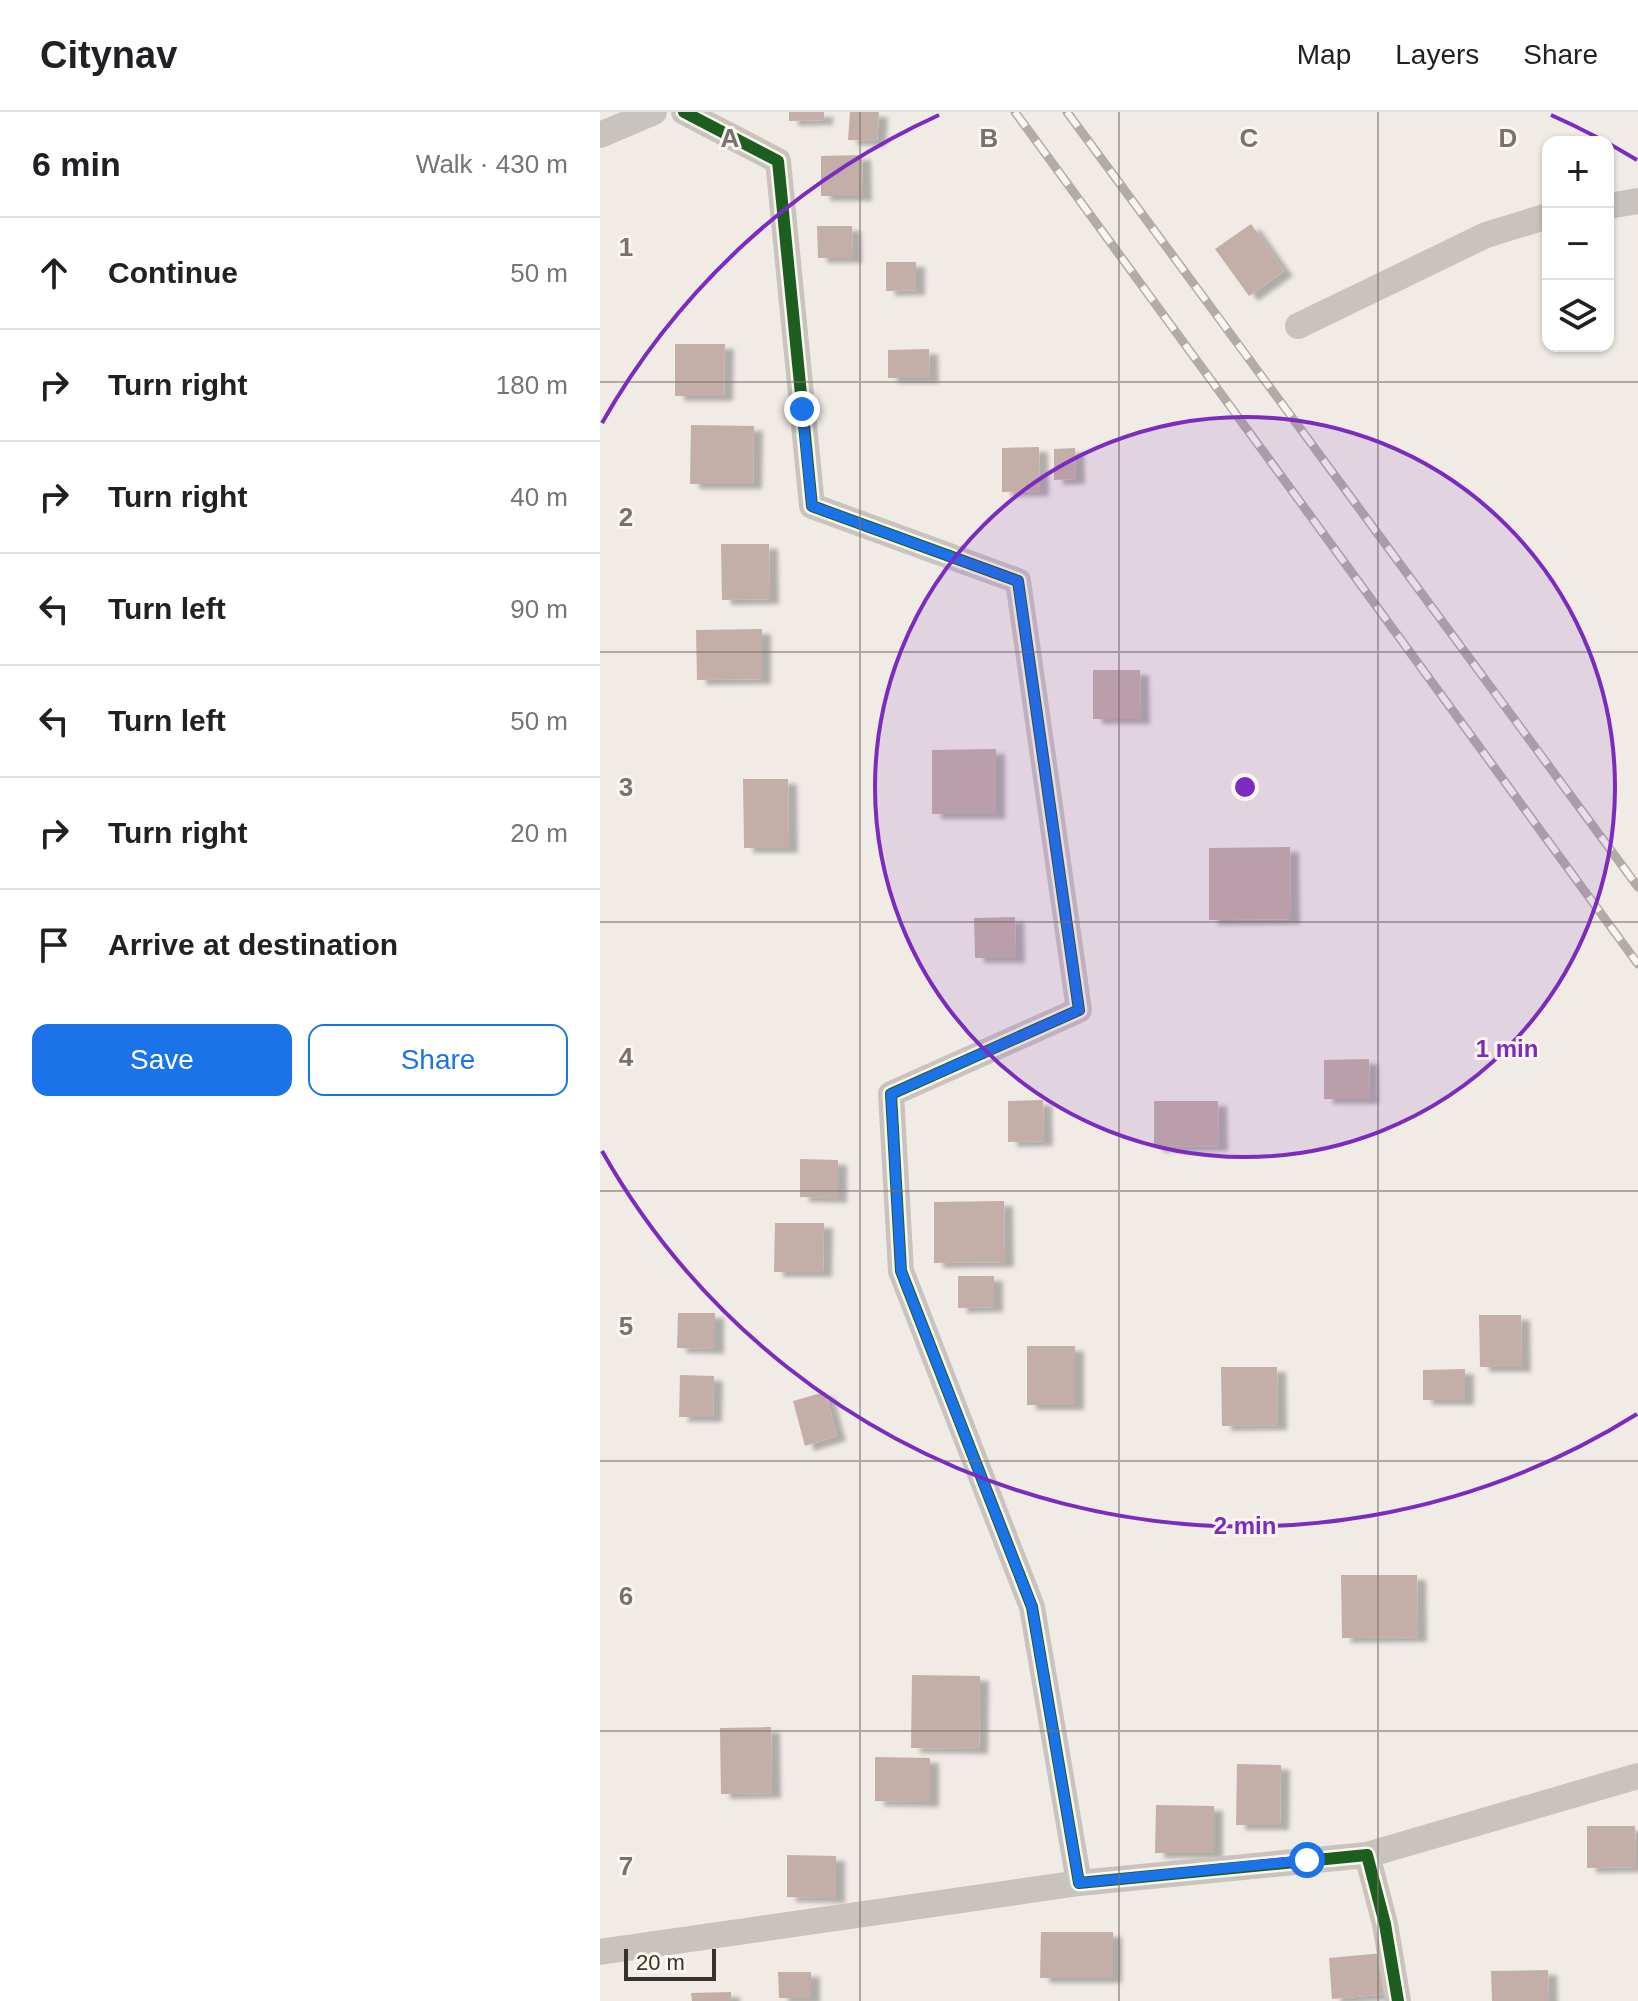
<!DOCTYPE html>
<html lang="en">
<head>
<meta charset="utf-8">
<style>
	body { margin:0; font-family:Helvetica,sans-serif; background:#f6f6f6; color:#202124 }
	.controls { position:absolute; right:24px; top:24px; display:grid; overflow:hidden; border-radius:16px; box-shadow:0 2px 6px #0004 }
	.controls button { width:72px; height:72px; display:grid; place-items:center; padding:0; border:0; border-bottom:2px solid #e0e0e0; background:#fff; color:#202124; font:40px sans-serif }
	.scale { position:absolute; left:24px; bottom:20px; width:92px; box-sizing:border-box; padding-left:8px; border:4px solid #3b302b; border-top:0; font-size:22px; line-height:28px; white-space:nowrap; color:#3b302b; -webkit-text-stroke:6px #fbf5ee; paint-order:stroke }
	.stop { position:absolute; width:24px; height:24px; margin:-18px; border:6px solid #1a73e8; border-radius:50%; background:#fff }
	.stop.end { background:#1a73e8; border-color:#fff; box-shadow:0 2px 8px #0008 }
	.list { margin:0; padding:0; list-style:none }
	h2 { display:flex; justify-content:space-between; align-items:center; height:104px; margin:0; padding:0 32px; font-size:34px }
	h2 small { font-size:26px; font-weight:400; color:#757577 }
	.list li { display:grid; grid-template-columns:52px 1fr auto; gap:24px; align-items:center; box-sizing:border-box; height:112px; padding:0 32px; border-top:2px solid #e0e0e0 }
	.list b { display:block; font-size:30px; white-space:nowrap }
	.list em { font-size:26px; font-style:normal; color:#757577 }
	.actions { display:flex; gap:16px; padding:24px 32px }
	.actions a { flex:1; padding:18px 0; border:2px solid #1a73e8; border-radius:16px; text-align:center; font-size:28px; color:#1a73e8 }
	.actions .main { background:#1a73e8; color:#fff }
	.icon { flex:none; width:44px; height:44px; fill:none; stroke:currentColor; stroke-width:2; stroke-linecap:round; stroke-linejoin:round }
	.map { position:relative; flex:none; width:1038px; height:1889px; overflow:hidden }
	header { display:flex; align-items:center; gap:48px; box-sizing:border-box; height:112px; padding:0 40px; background:#fff; border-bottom:2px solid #e0e0e0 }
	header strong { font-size:38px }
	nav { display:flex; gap:44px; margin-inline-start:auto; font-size:28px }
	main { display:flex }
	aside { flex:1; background:#fff }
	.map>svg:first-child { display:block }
	.building { fill:#c3afa7; filter:url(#shadow) }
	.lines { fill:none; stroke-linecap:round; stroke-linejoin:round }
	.street { stroke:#c9c3be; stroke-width:26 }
	.rail-casing { stroke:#b1aca8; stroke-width:9 }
	.rail { stroke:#fbf5ee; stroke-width:6; stroke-dasharray:18; stroke-linecap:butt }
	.cycleway-casing { stroke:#fbf5ee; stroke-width:17 }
	.cycleway { stroke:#1b5e20; stroke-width:12 }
	.route { stroke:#1a73e8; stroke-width:10 }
	.grid { fill:none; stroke:#7a716c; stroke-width:2; stroke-opacity:0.55 }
	.ring { fill:none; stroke:#7b2cbf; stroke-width:4 }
	.grid-label { font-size:26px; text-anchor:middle; font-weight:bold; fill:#7a716c; stroke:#fbf5ee; stroke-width:6; stroke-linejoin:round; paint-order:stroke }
	.centre { fill:#7b2cbf; stroke:#fbf5ee; stroke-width:4 }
	.ring-label { font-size:24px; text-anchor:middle; font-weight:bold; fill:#7b2cbf; stroke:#fbf5ee; stroke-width:6; stroke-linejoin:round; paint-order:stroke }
</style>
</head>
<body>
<header>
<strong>Citynav</strong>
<nav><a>Map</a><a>Layers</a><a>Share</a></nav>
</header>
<main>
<aside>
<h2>6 min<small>Walk · 430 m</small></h2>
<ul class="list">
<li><svg class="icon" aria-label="ahead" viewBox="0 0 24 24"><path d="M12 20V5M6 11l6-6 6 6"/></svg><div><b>Continue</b></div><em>50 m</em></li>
<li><svg class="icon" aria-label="right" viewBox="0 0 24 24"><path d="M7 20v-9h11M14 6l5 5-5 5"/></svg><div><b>Turn right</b></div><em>180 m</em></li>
<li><svg class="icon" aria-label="right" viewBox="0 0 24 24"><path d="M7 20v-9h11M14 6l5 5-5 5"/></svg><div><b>Turn right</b></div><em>40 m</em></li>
<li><svg class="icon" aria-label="left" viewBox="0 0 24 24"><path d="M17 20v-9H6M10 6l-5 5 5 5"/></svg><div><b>Turn left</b></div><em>90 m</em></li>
<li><svg class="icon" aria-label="left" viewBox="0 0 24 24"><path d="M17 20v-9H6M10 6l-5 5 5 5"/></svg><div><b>Turn left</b></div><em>50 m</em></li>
<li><svg class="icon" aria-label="right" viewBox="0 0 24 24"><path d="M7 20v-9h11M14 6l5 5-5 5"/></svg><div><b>Turn right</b></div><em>20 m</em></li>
<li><svg class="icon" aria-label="arrive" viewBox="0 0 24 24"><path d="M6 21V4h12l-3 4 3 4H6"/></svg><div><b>Arrive at destination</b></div></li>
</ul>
<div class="actions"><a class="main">Save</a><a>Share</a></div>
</aside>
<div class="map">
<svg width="1038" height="1889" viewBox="0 0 1038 1889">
	<defs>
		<filter id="shadow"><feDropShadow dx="9" dy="5" stdDeviation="2" flood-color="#0004"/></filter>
	</defs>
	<rect width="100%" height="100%" fill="#f0ebe5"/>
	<g class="building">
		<path d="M189 0H224V8L189 9Z"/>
		<path d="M250 0H279L277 29 248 28Z"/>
		<path d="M262 43 263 84H221V44Z"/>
		<path d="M651 112 684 159 649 184 615 137Z"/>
		<path d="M217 114H252L253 146H218Z"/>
		<path d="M286 150H316V178L286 179Z"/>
		<path d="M75 232H125L124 284H75Z"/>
		<path d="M329 237 330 266H288V238Z"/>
		<path d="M91 313 154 314 153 372H90Z"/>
		<path d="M439 335 440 379 402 380V336Z"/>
		<path d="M475 336 476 367 454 368V337Z"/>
		<path d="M121 432H169L170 487 122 488Z"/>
		<path d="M162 517V567L97 568 96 518Z"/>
		<path d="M493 558H540L541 607H493Z"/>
		<path d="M396 637V702H332V638Z"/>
		<path d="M143 667H188L189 736H144Z"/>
		<path d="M690 735 691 807 609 808V736Z"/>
		<path d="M415 805 416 846H375L374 806Z"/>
		<path d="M769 947 770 987H724V948Z"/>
		<path d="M443 988 444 1029 408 1030V989Z"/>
		<path d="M554 989H618L619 1034 554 1035Z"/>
		<path d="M200 1047 238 1048V1086L200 1085Z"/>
		<path d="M404 1089 405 1150 334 1151V1090Z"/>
		<path d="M175 1111H224L223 1160H174Z"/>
		<path d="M358 1164H394V1195L358 1196Z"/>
		<path d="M78 1201H115V1237L77 1236Z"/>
		<path d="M879 1203H921L922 1255H880Z"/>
		<rect x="427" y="1234" width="48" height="59"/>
		<path d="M621 1255H677L678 1313 622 1314Z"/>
		<path d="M865 1257V1288H823V1258Z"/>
		<path d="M80 1263 114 1264 113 1305H79Z"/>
		<path d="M225 1280 237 1324 205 1334 193 1289Z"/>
		<path d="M741 1463H817L818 1525 742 1526Z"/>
		<path d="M312 1563 380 1564 379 1637 311 1636Z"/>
		<path d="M171 1615 172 1681 121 1682 120 1616Z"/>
		<path d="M275 1645 330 1646V1690L275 1689Z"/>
		<path d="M637 1652 681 1653 680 1713H636Z"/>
		<path d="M556 1693 614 1694V1741H555Z"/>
		<path d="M987 1714H1035L1036 1755 987 1756Z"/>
		<path d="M187 1743 236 1744V1786L187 1785Z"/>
		<path d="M441 1820H513V1866H440Z"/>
		<path d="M783 1841 789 1882 732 1887 729 1846Z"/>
		<path d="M948 1858 949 1889H892L891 1859Z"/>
		<path d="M178 1860H211V1886H179Z"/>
		<path d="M131 1880V1889H92L91 1881Z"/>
	</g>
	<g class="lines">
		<g class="street">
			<path d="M84 0 178 49 212 394 418 469 479 898 291 982 301 1159 432 1495 479 1771 767 1743 785 1812 798 1889"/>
			<path d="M0 23 54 0"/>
			<path d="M1008 94 1038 89"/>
			<path d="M698 214 886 123 948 104"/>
			<path d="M767 1743 1038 1664"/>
			<path d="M0 1840 479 1771"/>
		</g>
		<g class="rail-casing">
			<g id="rail">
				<path d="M415 0 1038 852"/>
				<path d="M467 0 1038 775"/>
			</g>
		</g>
		<use href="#rail" class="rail"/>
		<g class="cycleway-casing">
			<path id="cycleway" d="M84 0 178 49 212 394 418 469 479 898 291 982 301 1159 432 1495 479 1771 767 1743 785 1812 798 1889"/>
		</g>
		<use href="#cycleway" class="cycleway"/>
	</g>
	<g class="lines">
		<path class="route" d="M202 297 212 394 418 469 479 898 291 982 301 1159 432 1495 479 1771 707 1748"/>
	</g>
	<path class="grid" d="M260 0V1889M519 0V1889M778 0V1889M0 270H1038M0 540H1038M0 810H1038M0 1079H1038M0 1349H1038M0 1619H1038"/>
	<circle cx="645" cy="675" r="370" fill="#7b2cbf" fill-opacity=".12"/>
	<g class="ring">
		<circle cx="645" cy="675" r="370"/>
		<path d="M1037 1302A739 739 0 0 1 2 1039M2 311A739 739 0 0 1 339 3M951 3A739 739 0 0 1 1037 48"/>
	</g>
	<g class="grid-label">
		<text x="130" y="35">A</text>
		<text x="389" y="35">B</text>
		<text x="649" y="35">C</text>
		<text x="908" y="35">D</text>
		<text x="26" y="144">1</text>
		<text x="26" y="414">2</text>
		<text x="26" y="684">3</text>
		<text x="26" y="954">4</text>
		<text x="26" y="1223">5</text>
		<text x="26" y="1493">6</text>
		<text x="26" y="1763">7</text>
	</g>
	<circle cx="645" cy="675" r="12" class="centre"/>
	<g class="ring-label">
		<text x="907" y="945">1 min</text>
		<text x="645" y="1422">2 min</text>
	</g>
</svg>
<div class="controls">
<button>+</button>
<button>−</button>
<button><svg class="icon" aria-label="layers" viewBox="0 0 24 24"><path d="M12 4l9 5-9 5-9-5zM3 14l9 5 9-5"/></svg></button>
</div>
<div class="scale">20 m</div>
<div class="stop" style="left:707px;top:1748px"></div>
<div class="stop end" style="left:202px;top:297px"></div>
</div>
</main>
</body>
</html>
